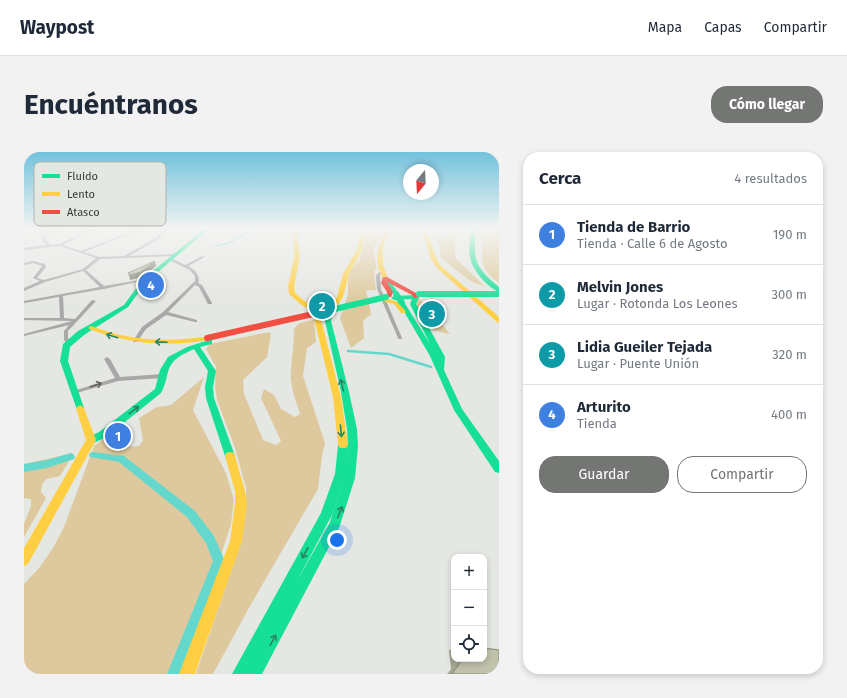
<!DOCTYPE html>
<html lang="es">
<head>
<meta charset="utf-8">
<style>
	body { margin:0; font-family:"Fira Sans",sans-serif; background:#f2f2f3; color:#1f2937 }
	.controls { position:absolute; right:12px; bottom:12px; display:grid; overflow:hidden; border-radius:8px; box-shadow:0 2px 6px #0003 }
	.controls button { width:36px; height:36px; display:grid; place-items:center; padding:0; border:0; border-bottom:1px solid #e0e1e3; background:#fff; color:#1f2937; font:20px sans-serif }
	.compass { position:absolute; left:379px; top:12px; width:36px; height:36px; border-radius:50%; background:#fff; box-shadow:0 2px 6px #0003; rotate:198deg }
	.you { position:absolute; left:313px; top:388px; width:14px; height:14px; margin:-10px; border:3px solid #fff; border-radius:50%; background:#1a73e8; box-shadow:0 0 0 6px #1a73e833 }
	.badge { display:grid; place-items:center; width:26px; height:26px; border-radius:50%; background:#747673; color:#fff; font-size:13px; font-weight:700 }
	.pin { position:absolute; translate:-50% -50%; border:2px solid #fff; box-shadow:0 1px 4px #0006 }
	.list { margin:0; padding:0; list-style:none }
	h2 { display:flex; justify-content:space-between; align-items:center; height:52px; margin:0; padding:0 16px; font-size:17px }
	h2 small { font-size:13px; font-weight:400; color:#747a83 }
	.list li { display:grid; grid-template-columns:26px 1fr auto; gap:12px; align-items:center; box-sizing:border-box; height:60px; padding:0 16px; border-top:1px solid #e0e1e3 }
	.list b { display:block; font-size:15px; white-space:nowrap }
	.list p { margin:0; font-size:13px; white-space:nowrap; color:#747a83 }
	.list em { font-size:13px; font-style:normal; color:#747a83 }
	.actions { display:flex; gap:8px; padding:12px 16px }
	.actions a { flex:1; padding:9px 0; border:1px solid #747673; border-radius:16px; text-align:center; font-size:14px; color:#747673 }
	.actions .main { background:#747673; color:#fff }
	.icon { flex:none; width:22px; height:22px; fill:none; stroke:currentColor; stroke-width:2; stroke-linecap:round; stroke-linejoin:round }
	.map { position:relative; flex:none; width:475px; height:522px; overflow:hidden; border-radius:16px }
	header { display:flex; align-items:center; gap:24px; box-sizing:border-box; height:56px; padding:0 20px; background:#fff; border-bottom:1px solid #e0e1e3 }
	header strong { font-size:19px }
	nav { display:flex; gap:22px; margin-inline-start:auto; font-size:14px }
	.intro { display:flex; align-items:center; justify-content:space-between; box-sizing:border-box; height:96px; padding:0 24px }
	h1 { margin:0; font-size:28px }
	.button { padding:10px 18px; border-radius:16px; background:#747673; color:#fff; font-size:14px; font-weight:700 }
	main { display:flex; gap:24px; padding:0 24px }
	aside { flex:1; background:#fff; border-radius:16px; box-shadow:0 2px 6px #0003 }
	.map>svg:first-child { display:block }
	.green { fill:#dec99e }
	.lines { fill:none; stroke-linecap:round; stroke-linejoin:round }
	.stream-far1 { stroke:#64d8cc; stroke-width:1.5 }
	.stream { stroke:#64d8cc; stroke-width:2.5 }
	.canal { fill:#64d8cc; fill-rule:evenodd }
	.street { fill:#a8a8a8; fill-rule:evenodd }
	.fast { fill:#16e098; fill-rule:evenodd }
	.slow { fill:#ffcf43; fill-rule:evenodd }
	.jam { fill:#f24e42; fill-rule:evenodd }
	.fast-bridge { stroke:#16e098; stroke-width:6 }
	.jam-bridge { stroke:#f24e42; stroke-width:6 }
	.wall { fill:#a6a793 }
	.shaded-wall { fill:#878878 }
	.building { fill:#c1c2ab; stroke:#878878 }
	.oneway { stroke:#288463 }
	.oneway2 { stroke:#5f605f }
	.key { fill:#e4e8e2; stroke:#b0b4af; stroke-width:1 }
	.key-label { font-size:11px; fill:#373937 }
</style>
</head>
<body>
<header>
<strong>Waypost</strong>
<nav><a>Mapa</a><a>Capas</a><a>Compartir</a></nav>
</header>
<div class="intro"><h1>Encuéntranos</h1><a class="button">Cómo llegar</a></div>
<main>
<div class="map">
<svg width="475" height="522" viewBox="0 0 475 522">
	<rect width="100%" height="100%" fill="#e5e7e3"/>
	<g class="green">
		<path d="M344 77H357L360 80 349 97 353 118 350 119 352 138H342L347 162 339 169 340 186 327 196 316 166 324 143V127L327 118 336 108Z"/>
		<path d="M426 77H434L431 92V105L461 135 445 128 416 105V95L409 84 430 82Z"/>
		<path d="M453 77H475V131C445 110 467 96 453 77Z"/>
		<path d="M395 146 400 152 406 154 409 158 417 162 416 170 426 182 409 178 408 177 411 175 398 156 393 155 391 149Z"/>
		<path d="M290 168 292 190 283 196 279 224 301 291 298 304 294 337 226 454 189 522H172L216 393 222 360V336L211 296 193 248 191 235 192 215 182 197 186 192 245 180 247 182 243 205 219 228 220 242 239 288 252 293 257 289 237 246 240 237 250 243 257 257 271 265 276 262C272 248 265 232 267 217 268 203 270 190 270 177L275 171Z"/>
		<path d="M180 225 169 258 202 321 210 348 207 372 195 409 150 522H0V432L15 416 29 396 40 375 70 294 84 283 100 295 115 294 119 288 115 266 133 255 147 253Z"/>
		<path d="M50 301 36 324 22 327 18 332 17 340 22 346 0 385V372L7 354V347L0 346V312Z"/>
	</g>
	<g class="lines">
		<path class="stream-far1" d="M191 94 205 91 230 77"/>
		<path class="stream" d="M324 199 365 202 407 215"/>
		<g class="canal">
			<path d="M69 300 100 304 171 359 190 384 201 409 157 522H143L189 409 182 391 163 365 95 310 66 305 65 303 66 301Z"/>
			<path d="M47 301 50 303 51 305 50 307 23 316 0 320V312L23 308Z"/>
		</g>
		<g class="street">
			<path d="M0 77H3L0 79Z"/>
			<path d="M10 77C16 77 23 79 28 78 31 78 33 77 35 77L22 84V88L26 93 35 92 67 77H70L39 93 57 99 113 77H117L60 100 75 105 100 104 133 85 142 77H144L135 87 105 104 150 102 152 103 150 104 76 107 62 118 80 134 121 127 123 128 80 137 39 144 40 166 51 167 68 148 72 149 44 179V187L47 190V191H43L40 188V179L45 173 0 184V182L48 169 0 168V166H36L35 145 0 151V149L76 135 59 119 21 130 0 139V136L16 129 9 126 18 114 9 111 0 113V111L9 109 21 112 22 115 13 126 20 128 59 117 72 106 36 94 0 98V96L23 93 18 88 19 84 27 80Z"/>
			<path d="M178 104 181 105 164 114C170 117 175 122 175 129L174 131 178 133 188 151V152H184L175 135 171 133 144 160 173 168V170H171L142 163 122 177 113 190H109V189L118 175 139 160 171 129V124L166 118 145 108V106H147L161 113Z"/>
			<path d="M357 119 360 120 356 123 357 137 378 186V187H374V186L353 137 352 123Z"/>
			<path d="M83 205 86 207 96 225 139 222 142 224 139 226 94 229 53 241H49L48 240 49 239 91 226 80 207Z"/>
		</g>
		<g class="fast">
			<path d="M180 77H185L123 129 104 155 60 183 46 195 44 209 60 256 59 258H53L36 209 39 192 54 179 100 153 119 127Z"/>
			<path d="M446 77H450C452 85 450 92 451 99 451 115 463 125 475 135V140C463 135 448 118 446 105 444 96 447 86 446 77Z"/>
			<path d="M359 125H363L375 142 374 143H370L358 126Z"/>
			<path d="M392 143 395 145 392 152 421 205 420 218 438 257 475 309V321L471 320 430 258 406 204 375 151 380 150 406 192 386 152 388 147 370 148 367 146 370 144Z"/>
			<path d="M299 147 307 149 313 154 310 156 307 169 325 240 333 277 334 294 331 326 315 376 238 522H208L297 361 311 322 314 293 316 290H322L324 293 322 318 324 294 323 277 317 240 301 169 305 157 307 155C302 150 296 149 289 153L290 156 287 158 285 157 283 152 290 148ZM321 322 306 370 272 431 308 363Z"/>
			<path d="M185 188H188V192L176 195 192 219 189 235 190 246 211 304 210 307 206 308 202 307 201 304 182 246 181 235 184 219 170 197C159 202 147 207 144 220 142 227 141 234 137 241L81 286 67 292 64 291 62 288 64 285 75 280 131 237 136 218 144 205 163 195Z"/>
		</g>
		<g class="slow">
			<path d="M269 77H273L276 105 270 134 271 141C281 150 292 159 306 156L313 145 319 122 332 99 338 77H342L338 99 325 122 319 145 310 158 302 160H295L317 245 324 293 322 296H316L314 293 309 245 288 158 279 154 265 142 264 134 270 105Z"/>
			<path d="M359 77H363L365 80C357 96 356 109 364 126L361 128 359 127C350 111 352 96 361 80Z"/>
			<path d="M398 77H402L412 105 416 113 475 165V171L473 170 412 115 406 105Z"/>
			<path d="M361 146 374 150 382 160 381 161H377L370 152 359 149V147Z"/>
			<path d="M67 174C77 177 87 181 97 183 125 189 151 189 179 185L183 187 179 189C139 195 103 191 65 177V175Z"/>
			<path d="M56 253 60 256 72 288 4 412 0 414V396L62 288 52 256Z"/>
			<path d="M206 300 210 301 211 304 221 339 223 352 218 389 171 522H155L206 389 211 352V339L201 304 202 301Z"/>
		</g>
		<path class="jam" d="M359 125H363L392 141 395 145 390 146 388 143 363 130 369 140 367 145H363V140L357 131Z"/>
		<g class="fast-bridge">
			<path d="M372 142 378 151"/>
			<path d="M395 142H475"/>
			<path d="M298 160 362 145"/>
		</g>
		<path class="jam-bridge" d="M183 186 298 160"/>
	</g>
	<path class="wall" d="M430 494V507H460L475 522H423L427 517 425 499Z"/>
	<path class="shaded-wall" d="M131 109 132 114 119 125 106 128 105 123Z"/>
	<g class="building">
		<path d="M131 109 117 120 105 123 104 121Z"/>
		<path d="M460 496 475 498V522H428L436 511V507H460Z"/>
	</g>
	<defs><path id="oneway-shaft" d="M-6 0H5M1.5-3L5.5 0L1.5 3" fill="none" stroke-width="1.6" stroke-linecap="round" stroke-linejoin="round"/></defs>
	<g class="oneway">
		<use href="#oneway-shaft" transform="translate(88 184) rotate(-163)"/>
		<use href="#oneway-shaft" transform="translate(137 190) rotate(-178)"/>
		<use href="#oneway-shaft" transform="translate(318 233) rotate(-104)"/>
		<use href="#oneway-shaft" transform="translate(110 258) rotate(-38)"/>
		<use href="#oneway-shaft" transform="translate(317 279) rotate(84)"/>
		<use href="#oneway-shaft" transform="translate(316 360) rotate(-68)"/>
		<use href="#oneway-shaft" transform="translate(281 401) rotate(119)"/>
		<use href="#oneway-shaft" transform="translate(249 488) rotate(-62)"/>
	</g>
	<use class="oneway2" href="#oneway-shaft" transform="translate(72 233) rotate(-18)"/>
	<linearGradient id="sky" x2="0" y2="1"><stop stop-color="#73c2dd"/><stop offset="0.51" stop-color="#f3f4f2"/><stop offset="1" stop-color="#f3f4f2" stop-opacity="0"/></linearGradient>
	<rect width="475" height="150" fill="url(#sky)"/>
	<rect x="10" y="10" width="132" height="64" rx="6" class="key"/>
	<rect x="18" y="22" width="18" height="4" fill="#16e098"/>
	<rect x="18" y="40" width="18" height="4" fill="#ffcf43"/>
	<rect x="18" y="58" width="18" height="4" fill="#f24e42"/>
	<g class="key-label">
		<text x="43" y="28">Fluido</text>
		<text x="43" y="46">Lento</text>
		<text x="43" y="64">Atasco</text>
	</g>
</svg>
<div class="controls">
<button>+</button>
<button>−</button>
<button><svg class="icon" aria-label="locate" viewBox="0 0 24 24"><circle cx="12" cy="12" r="6"/><path d="M12 2v4M12 18v4M2 12h4M18 12h4"/></svg></button>
</div>
<svg class="compass" viewBox="-18 -18 36 36"><path d="M0-13l5 13h-10z" fill="#e53935"/><path d="M0 13l5-13h-10z" fill="#747a83"/></svg>
<div class="you"></div>
<div class="pin badge" style="left:94px;top:284px;background:#3f7fe0">1</div>
<div class="pin badge" style="left:298px;top:154px;background:#0f9aa8">2</div>
<div class="pin badge" style="left:408px;top:162px;background:#0f9aa8">3</div>
<div class="pin badge" style="left:127px;top:133px;background:#3f7fe0">4</div>
</div>
<aside>
<h2>Cerca<small>4 resultados</small></h2>
<ul class="list">
<li><span class="badge" style="background:#3f7fe0">1</span><div><b>Tienda de Barrio</b><p>Tienda · Calle 6 de Agosto</p></div><em>190 m</em></li>
<li><span class="badge" style="background:#0f9aa8">2</span><div><b>Melvin Jones</b><p>Lugar · Rotonda Los Leones</p></div><em>300 m</em></li>
<li><span class="badge" style="background:#0f9aa8">3</span><div><b>Lidia Gueiler Tejada</b><p>Lugar · Puente Unión</p></div><em>320 m</em></li>
<li><span class="badge" style="background:#3f7fe0">4</span><div><b>Arturito</b><p>Tienda</p></div><em>400 m</em></li>
</ul>
<div class="actions"><a class="main">Guardar</a><a>Compartir</a></div>
</aside>
</main>
</body>
</html>
